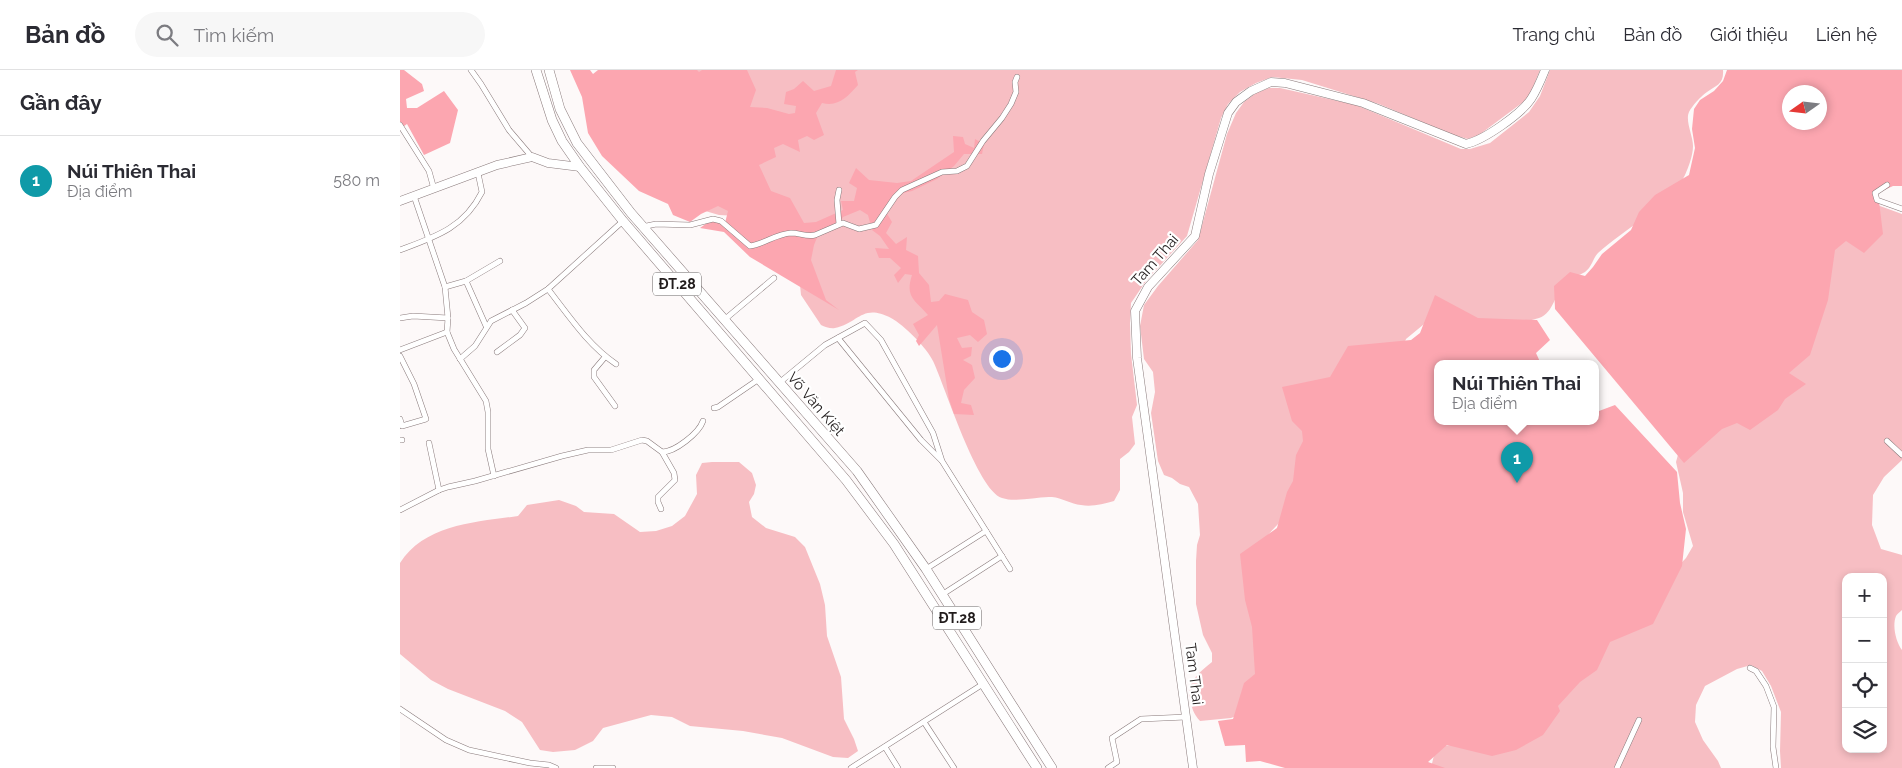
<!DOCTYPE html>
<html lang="vi">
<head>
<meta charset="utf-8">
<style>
	body { margin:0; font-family:Raleway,sans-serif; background:#f7f7f7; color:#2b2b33 }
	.controls { position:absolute; right:15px; bottom:15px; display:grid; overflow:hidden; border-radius:10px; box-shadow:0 2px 8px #0003 }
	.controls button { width:45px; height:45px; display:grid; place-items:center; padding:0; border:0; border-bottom:1px solid #e1e1e2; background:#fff; color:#2b2b33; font:25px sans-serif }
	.compass { position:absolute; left:1382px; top:15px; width:45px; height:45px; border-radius:50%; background:#fff; box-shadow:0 2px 8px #0003; rotate:256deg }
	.you { position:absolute; left:601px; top:288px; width:18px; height:18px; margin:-12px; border:4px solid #fff; border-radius:50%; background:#1a73e8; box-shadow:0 0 0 8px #1a73e833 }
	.badge { display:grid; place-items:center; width:32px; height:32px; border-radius:50%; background:#7c3aed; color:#fff; font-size:16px; font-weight:700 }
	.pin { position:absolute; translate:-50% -41px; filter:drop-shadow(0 1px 2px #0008) }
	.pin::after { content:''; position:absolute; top:26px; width:18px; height:15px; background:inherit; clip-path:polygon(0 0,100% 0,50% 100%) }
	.popup { position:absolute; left:1034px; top:290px; width:165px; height:65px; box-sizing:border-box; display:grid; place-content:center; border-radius:10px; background:#fff; filter:drop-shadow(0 1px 4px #0005); font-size:16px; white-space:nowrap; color:#7c7c81 }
	.popup b { font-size:19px; color:#2b2b33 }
	.popup::after { content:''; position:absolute; left:50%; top:100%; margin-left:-10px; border:10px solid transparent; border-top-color:#fff }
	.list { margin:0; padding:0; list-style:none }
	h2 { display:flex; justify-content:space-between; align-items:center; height:65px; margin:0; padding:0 20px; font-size:21px }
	h2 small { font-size:16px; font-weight:400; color:#7c7c81 }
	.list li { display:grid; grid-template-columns:32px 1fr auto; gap:15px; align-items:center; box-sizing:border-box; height:90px; padding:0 20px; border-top:1px solid #e1e1e2 }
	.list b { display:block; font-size:19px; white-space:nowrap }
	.list p { margin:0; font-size:16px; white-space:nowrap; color:#7c7c81 }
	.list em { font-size:16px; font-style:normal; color:#7c7c81 }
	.icon { flex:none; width:28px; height:28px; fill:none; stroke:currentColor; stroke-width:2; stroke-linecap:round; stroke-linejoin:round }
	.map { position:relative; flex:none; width:1502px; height:698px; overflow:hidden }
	header { display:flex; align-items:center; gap:30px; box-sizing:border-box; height:70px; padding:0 25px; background:#fff; border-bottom:1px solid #e1e1e2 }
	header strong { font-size:24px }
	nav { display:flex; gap:28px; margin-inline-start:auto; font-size:18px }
	.search { width:350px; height:45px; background:#f7f7f7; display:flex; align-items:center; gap:12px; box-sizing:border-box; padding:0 18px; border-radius:28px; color:#7c7c81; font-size:19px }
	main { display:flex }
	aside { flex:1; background:#fff }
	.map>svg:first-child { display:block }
	.green { fill:#f7bec3; fill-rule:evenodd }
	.forest { fill:#fca6b0; fill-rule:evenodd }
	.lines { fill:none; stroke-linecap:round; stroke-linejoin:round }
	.street-casing { stroke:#897a7b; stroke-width:6 }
	.secondary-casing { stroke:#897a7b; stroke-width:9 }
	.primary-casing { stroke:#897a7b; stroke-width:10 }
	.street { stroke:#fff; stroke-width:5 }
	.secondary { stroke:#fff; stroke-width:8 }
	.primary { stroke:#fff; stroke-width:9 }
	.labels { text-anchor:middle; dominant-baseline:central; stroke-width:4.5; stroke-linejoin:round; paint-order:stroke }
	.shield { fill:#fff; stroke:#646060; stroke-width:1 }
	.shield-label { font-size:14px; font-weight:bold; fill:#211c1c }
	.street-label { font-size:15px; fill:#211c1c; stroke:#fff }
</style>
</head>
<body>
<header>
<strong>Bản đồ</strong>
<div class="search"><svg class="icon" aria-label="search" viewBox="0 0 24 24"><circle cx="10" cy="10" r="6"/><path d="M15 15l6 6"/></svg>Tìm kiếm</div>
<nav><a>Trang chủ</a><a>Bản đồ</a><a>Giới thiệu</a><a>Liên hệ</a></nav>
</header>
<main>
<aside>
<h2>Gần đây<small></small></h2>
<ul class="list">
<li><span class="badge" style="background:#0f9aa8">1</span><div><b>Núi Thiên Thai</b><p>Địa điểm</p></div><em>580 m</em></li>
</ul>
</aside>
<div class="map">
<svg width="1502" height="698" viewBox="0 0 1502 698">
	<rect width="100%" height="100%" fill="#fdf9f9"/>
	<g class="green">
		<path d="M204 0H1140L1131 22 1126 30 1079 65 1068 69 1053 65 979 34 902 10 872 7 856 13 840 22 828 34 821 48 787 166 746 211 731 233 730 254 731 284 737 335 732 347 735 374 729 382 720 389V420L714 431C703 434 692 437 681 435 671 434 662 428 652 427 636 426 617 433 602 428 577 420 545 316 533 291 527 278 504 255 491 248 462 233 459 253 435 258 431 259 425 257 421 255L401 225 398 195 338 146 319 145 295 138Z"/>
		<path d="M1150 0H1323C1324 14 1317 15 1307 22 1301 26 1292 36 1289 42 1285 51 1293 66 1293 76 1293 85 1289 96 1285 105 1273 132 1221 162 1198 183 1193 188 1192 197 1185 202 1179 206 1171 207 1165 212 1155 223 1154 243 1139 248 1106 258 1063 251 1029 250L1006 269 993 302 904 388 879 453 864 469 862 607 847 642 831 648 800 651C793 643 792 638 790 629 787 611 799 603 812 592V583L803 565 796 534V491L797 475 800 465 798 434 789 417 780 414 772 408 764 405 758 391 751 343 755 322 753 302 744 289 740 256 744 235 758 216 798 170 827 64 836 43 844 32 856 23 869 18H880L956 35 1061 79H1070L1090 73 1129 42 1140 26Z"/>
		<path d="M1463 127 1480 136 1502 144V390L1484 407 1473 425 1472 455 1481 479 1502 485V540C1500 542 1497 544 1496 546 1492 556 1496 572 1502 580V698H1381L1380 681 1381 642 1371 616 1362 601 1351 595 1337 599 1305 616 1296 635 1295 652 1303 670 1318 691 1321 698H1031L1034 685 1042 676 1068 673 1206 572 1286 488 1293 476 1283 442V423L1276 392 1279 381 1417 178ZM1446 507H1483V679H1446Z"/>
		<path d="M312 392H339L352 403 356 415 354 424 349 432 352 447 366 458 395 467 405 477 420 514 425 535 427 566 441 607 444 649 454 669 458 681 448 688 433 687 382 668 343 661 290 656 272 647 251 645 203 658 193 671 175 680 153 682 140 680 122 652 105 641 48 619 31 610 0 584V493C25 454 77 452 118 446L127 435 159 430 176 436 184 442 214 444 240 462 256 461 272 456 285 446 297 424 296 405 302 393Z"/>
	</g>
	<g class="forest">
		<path d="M0 0H4L22 14 24 21 6 29 7 38H17L44 21 58 40 50 73 24 85 7 54 0 59Z"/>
		<path d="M170 0H190L193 4 198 0H297L299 2 302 0H347L356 20 350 37 367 38 389 44 395 43 396 36 384 34 386 22 394 19 403 11 414 21 431 16 436 0H458L455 2 458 15C447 27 439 37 422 33L416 43 424 65 414 70 407 66 398 70 400 82 383 74 374 78 376 87 359 95 371 121 390 128 404 153 416 152 443 140 441 131H454L457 118 449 113 456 98 469 110 497 113 511 111 554 82 553 66 563 67 565 74 574 78 575 69 584 74 582 84H564L554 96 537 109 512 121 503 123 486 142 492 152 486 163 496 174 507 167 506 180 518 186 519 203 529 215 531 232 539 231 545 224 568 230 572 242 584 250 587 264 578 272 570 265 557 268 562 278 572 277 571 286 563 290 572 295 575 308 564 320 561 333 571 335 574 345 554 344 549 329 537 255 519 276 516 271 519 265 513 254 528 245C514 229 505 227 512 205L505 204 498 213 494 205 501 198 490 188H479L475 178 489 179 480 166 472 160 468 145 460 140 443 147 438 155 418 165 414 175 411 190 426 230 439 240 350 187 324 162 300 158 307 153 318 150 325 153 328 141 318 136 301 144 290 152 273 145 268 134 239 121 202 86 188 63 182 27Z"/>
		<path d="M1327 0H1502V116H1493L1478 123 1483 164 1464 183 1446 171 1435 180 1428 230 1410 285 1389 303 1406 314 1385 329 1378 340 1350 360 1337 353 1322 359 1284 393 1155 239 1154 216 1170 202 1185 206 1193 197 1202 184 1231 160 1239 142 1255 125 1289 105 1295 78 1292 59 1294 39 1300 30 1314 21 1323 11ZM1390 22H1420V52H1390Z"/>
		<path d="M1035 225 1078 248 1137 250 1150 270 1136 283 1141 294H1038V352H1196V337L1199 341 1215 335 1277 402 1280 433 1286 459 1282 496 1253 554 1210 572 1197 600 1180 612 1158 636 1160 641 1143 665 1116 680 1092 686 1047 675 1028 692 1045 698H885L860 691 846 692 845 675 825 676 818 651 833 649 844 613 855 604 852 557 845 530 840 484 877 458 887 422 893 411 896 385 903 371 902 361 892 351 882 317 930 307 948 276 1011 270 1020 263Z"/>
	</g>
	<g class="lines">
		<g class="street-casing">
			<g id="street">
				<path d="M71 0 81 14 109 60 132 87"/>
				<path d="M0 55 29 101 34 119"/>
				<path d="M1487 115 1475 123 1477 130 1502 139"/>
				<path d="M439 120 437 130 439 154"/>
				<path d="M14 126 45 217 48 248 47 262 54 279 86 331 88 342V379L94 406"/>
				<path d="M242 157 256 154 290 155 313 149 321 151 350 176C364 174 376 164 391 163 400 163 406 167 415 165L443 153 459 159 476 155 495 127 502 120 542 102 557 101 567 96 583 71 602 48 611 34 616 22 615 12 617 7"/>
				<path d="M0 180C35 167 64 158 82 122L78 103"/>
				<path d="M66 211 100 191"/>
				<path d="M45 217 66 211 86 256"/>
				<path d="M148 219C169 246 188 275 216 294"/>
				<path d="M0 248 13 246 48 248"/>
				<path d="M324 250 374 208"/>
				<path d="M438 268 521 370 541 390"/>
				<path d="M0 280 47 262"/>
				<path d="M97 282 120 265 125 258 112 240"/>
				<path d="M0 286 14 314 26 349 2 356 0 349"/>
				<path d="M205 287 194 300V307L215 336"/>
				<path d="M60 289 75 276 91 251 126 233 148 219 223 151"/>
				<path d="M379 313 425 275 465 253 481 270 533 363 542 391 610 499"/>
				<path d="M314 338 318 337 359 309"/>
				<path d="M0 370H2"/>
				<path d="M1487 371 1502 385"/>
				<path d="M29 373 39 420"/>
				<path d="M261 439 258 432V427L275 410 274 403 262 382"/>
				<path d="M0 440 39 420 48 417 75 411 162 386 188 380H211L242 370 247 371 262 382C275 382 299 363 303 351"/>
				<path d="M526 499 586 461"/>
				<path d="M543 524 602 486"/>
				<path d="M1350 598 1356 601 1366 616 1374 637 1373 677 1376 698"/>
				<path d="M0 639 46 670 69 680 130 693 149 695 156 698"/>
				<path d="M524 652 554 698"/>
				<path d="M485 677 498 698"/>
				<path d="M196 698H213"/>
				<path d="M451 698 583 614"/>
				<path d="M708 698 717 692 712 668 741 649 786 647"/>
				<path d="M1217 698 1239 650"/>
			</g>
		</g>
		<g class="secondary-casing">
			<g id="secondary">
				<path d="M0 131 97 95 132 87 148 93 180 97"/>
				<path d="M793 698 737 288 735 241 748 217 795 166 809 104 828 43 836 32 851 21 871 12 885 13 963 33 1066 74C1084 70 1121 44 1131 29 1137 20 1141 10 1145 0"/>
			</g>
		</g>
		<g class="primary-casing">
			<g id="primary">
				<path d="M136 0 152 50 162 71 180 97 223 151 446 410 494 474 637 698"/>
				<path d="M149 0 160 39 177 73 231 143 457 401 526 499 652 698"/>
			</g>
		</g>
		<use href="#street" class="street"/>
		<use href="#secondary" class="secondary"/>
		<use href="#primary" class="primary"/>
	</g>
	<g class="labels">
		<g class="shield">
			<rect x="253" y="202.5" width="48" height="23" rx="4"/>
			<rect x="533" y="536.5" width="48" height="23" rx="4"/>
		</g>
		<g class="shield-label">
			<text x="277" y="214">ĐT.28</text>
			<text x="557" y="548">ĐT.28</text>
		</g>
		<g class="street-label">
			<text transform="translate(755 190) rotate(-49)">Tam Thai</text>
			<text transform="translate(416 334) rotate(49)">Võ Văn Kiệt</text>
			<text transform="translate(794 604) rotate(83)">Tam Thai</text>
		</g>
	</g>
</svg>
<div class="controls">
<button>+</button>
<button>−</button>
<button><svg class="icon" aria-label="locate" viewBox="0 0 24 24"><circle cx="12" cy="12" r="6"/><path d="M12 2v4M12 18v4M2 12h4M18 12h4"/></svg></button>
<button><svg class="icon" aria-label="layers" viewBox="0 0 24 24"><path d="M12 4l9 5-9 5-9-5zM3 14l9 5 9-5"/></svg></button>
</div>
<svg class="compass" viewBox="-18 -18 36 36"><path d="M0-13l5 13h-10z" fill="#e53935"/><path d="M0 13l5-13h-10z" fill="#7c7c81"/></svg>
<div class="you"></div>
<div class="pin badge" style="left:1117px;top:413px;background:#0f9aa8">1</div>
<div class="popup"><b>Núi Thiên Thai</b>Địa điểm</div>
</div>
</main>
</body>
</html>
